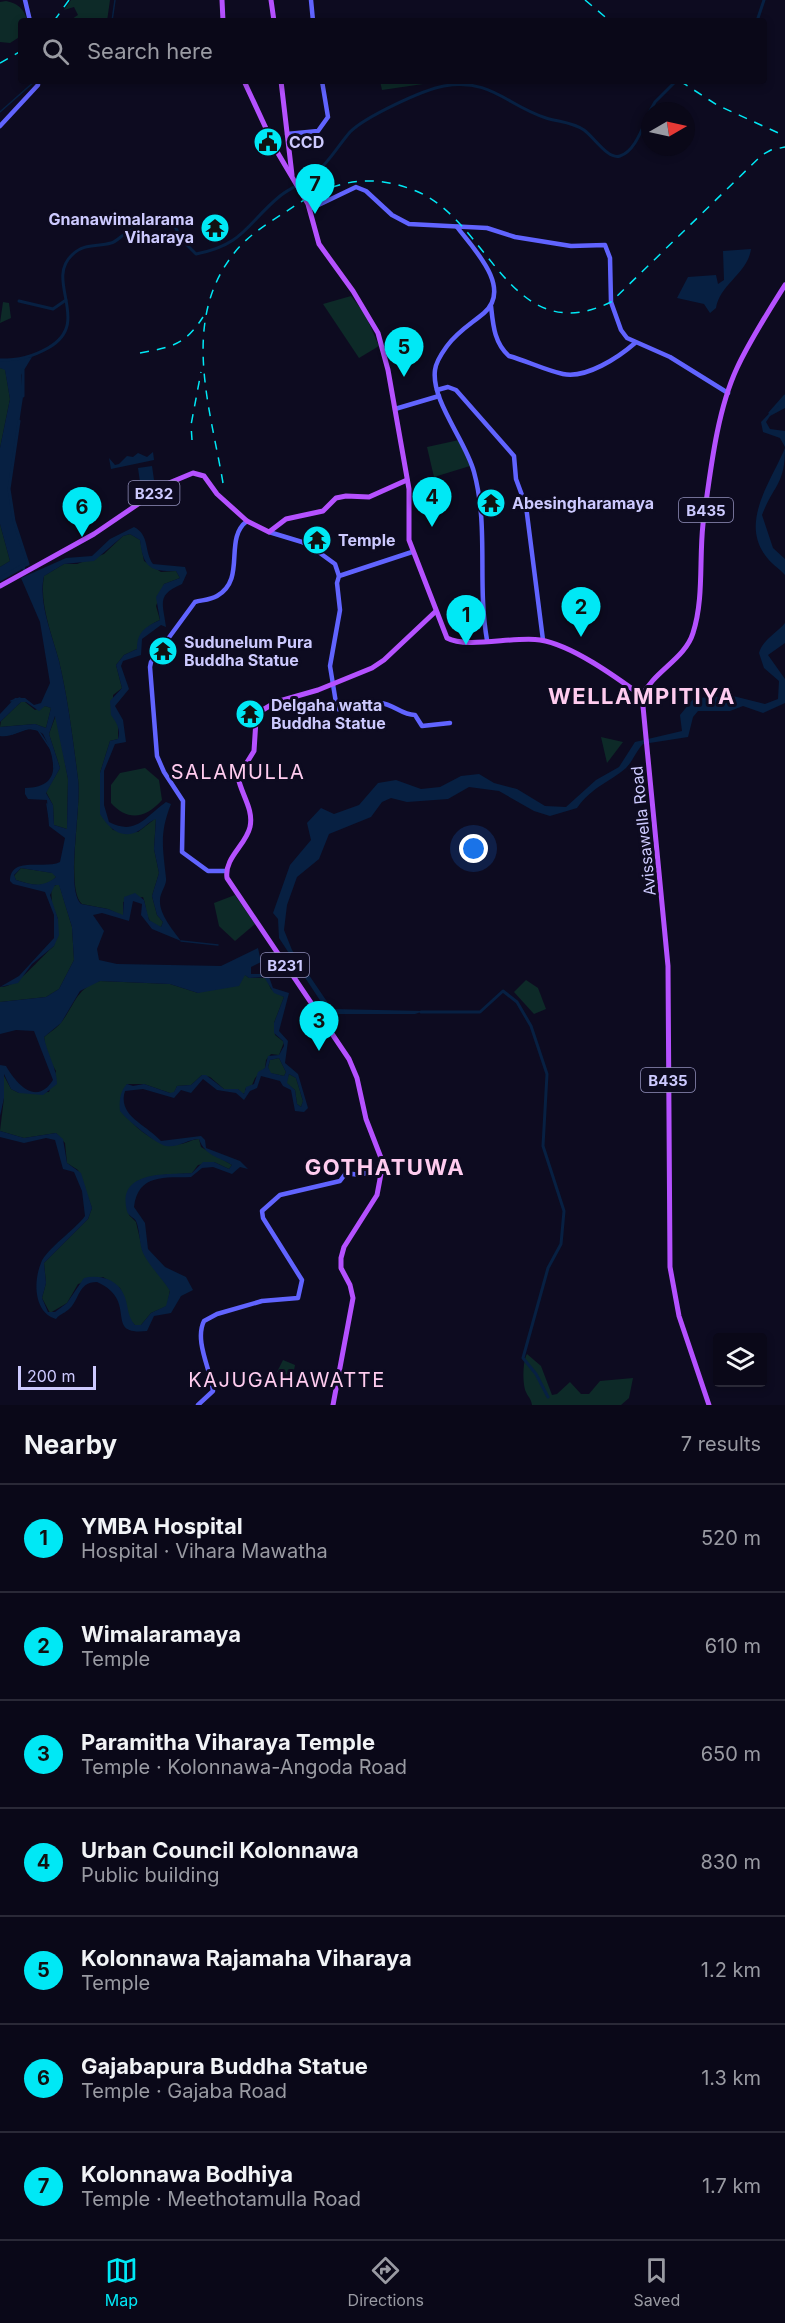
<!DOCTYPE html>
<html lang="en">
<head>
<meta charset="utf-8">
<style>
	body { margin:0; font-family:Inter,sans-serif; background:#131121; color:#f1f3f6 }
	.controls { position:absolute; right:18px; bottom:18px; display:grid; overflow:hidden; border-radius:6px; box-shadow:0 3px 9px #0003 }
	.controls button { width:54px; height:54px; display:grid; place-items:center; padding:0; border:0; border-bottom:2px solid #2a2937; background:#0a0818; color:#f1f3f6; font:30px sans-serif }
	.compass { position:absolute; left:641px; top:102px; width:54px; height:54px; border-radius:50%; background:#0a0818; box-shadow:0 3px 9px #0003; rotate:81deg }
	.scale { position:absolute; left:18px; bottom:15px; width:78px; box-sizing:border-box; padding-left:6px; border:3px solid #cdcaff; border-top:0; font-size:16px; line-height:21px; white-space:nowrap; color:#cdcaff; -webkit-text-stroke:4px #0d0b20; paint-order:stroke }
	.you { position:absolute; left:474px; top:849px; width:21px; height:21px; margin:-15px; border:4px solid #fff; border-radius:50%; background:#1a73e8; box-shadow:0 0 0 9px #1a73e833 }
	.badge { display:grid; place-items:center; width:39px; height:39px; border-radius:50%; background:#00e8f5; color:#111; font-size:20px; font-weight:700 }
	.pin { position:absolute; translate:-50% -50px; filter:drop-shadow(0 2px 3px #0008) }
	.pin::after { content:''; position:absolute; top:32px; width:21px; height:18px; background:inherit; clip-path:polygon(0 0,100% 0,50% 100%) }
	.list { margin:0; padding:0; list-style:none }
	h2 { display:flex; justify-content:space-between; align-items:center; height:78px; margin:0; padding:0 24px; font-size:26px }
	h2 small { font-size:20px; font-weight:400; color:#999aa2 }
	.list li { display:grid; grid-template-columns:39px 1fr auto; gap:18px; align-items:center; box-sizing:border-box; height:108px; padding:0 24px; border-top:2px solid #2a2937 }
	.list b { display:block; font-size:22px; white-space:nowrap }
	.list p { margin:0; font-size:20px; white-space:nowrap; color:#999aa2 }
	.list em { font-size:20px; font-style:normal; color:#999aa2 }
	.icon { flex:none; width:33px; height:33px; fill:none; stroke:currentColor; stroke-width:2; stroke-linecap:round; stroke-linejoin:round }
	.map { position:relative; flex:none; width:785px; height:1405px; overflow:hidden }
	.search { position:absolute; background:#0a0818; box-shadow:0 3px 9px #0003; left:18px; right:18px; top:18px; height:66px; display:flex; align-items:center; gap:15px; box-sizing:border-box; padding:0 21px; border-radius:6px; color:#999aa2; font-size:22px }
	.sheet { height:834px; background:#0a0818 }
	nav { display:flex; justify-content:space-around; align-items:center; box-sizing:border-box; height:84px; border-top:2px solid #2a2937; background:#0a0818; font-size:16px; color:#999aa2 }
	nav a { display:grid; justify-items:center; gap:3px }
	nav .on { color:#00e8f5 }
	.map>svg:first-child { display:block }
	.green { fill:#0d2a28 }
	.water { fill:#072042; fill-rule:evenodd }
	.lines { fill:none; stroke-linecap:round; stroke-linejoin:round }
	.stream { stroke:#072042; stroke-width:1.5 }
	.canal { stroke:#072042; stroke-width:3 }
	.river { stroke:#072042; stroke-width:4.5 }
	.secondary { stroke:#6164ff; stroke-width:4.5 }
	.primary { stroke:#b551ff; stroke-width:5 }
	.rail { stroke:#00e8f5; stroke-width:1.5; stroke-dasharray:9 8; stroke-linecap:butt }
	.labels { text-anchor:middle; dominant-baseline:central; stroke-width:6; stroke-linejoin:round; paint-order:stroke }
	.shield { fill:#0d0b20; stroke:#9391bc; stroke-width:1.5 }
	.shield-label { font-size:15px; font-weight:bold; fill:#cdcaff }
	.poi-label { font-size:16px; font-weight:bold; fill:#cdcaff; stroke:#0d0b20; text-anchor:start }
	.street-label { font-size:16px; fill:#cdcaff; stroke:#0d0b20 }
	.quarter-label { font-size:20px; letter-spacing:1.5px; fill:#ffccef; stroke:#0d0b20 }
	.district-label { font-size:22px; font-weight:bold; letter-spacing:1.5px; fill:#ffccef; stroke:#0d0b20 }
</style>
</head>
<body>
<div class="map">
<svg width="785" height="1405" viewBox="0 0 785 1405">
	<rect width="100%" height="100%" fill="#0d0b20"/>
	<g class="green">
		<path d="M71 0H110L107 21H69L78 15 74 7 64 10Z"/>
		<path d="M6 1C17 3 25 9 27 21H21V36L10 43 0 42V2Z"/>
		<path d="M380 81H429L430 83 382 90Z"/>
		<path d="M351 296 365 314 379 346 359 358 323 304Z"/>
		<path d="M3 302 9 303 11 318 0 323Z"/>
		<path d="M0 368 5 369 10 399 0 448Z"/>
		<path d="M459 440 470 466 434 477 427 447Z"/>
		<path d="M0 524 10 561 0 567Z"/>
		<path d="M130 534 140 540 144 561 161 572 176 571 180 578 164 584 156 606 160 620C144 627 142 633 137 649L124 655 116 665 122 688 113 695V717L118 721V739L110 741 100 773V813L113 830 138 832 156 818 154 849 159 873 152 896 157 915 163 922 161 927C144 923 148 910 143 897L123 902V916L108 909 82 904C65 890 82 806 78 779 73 740 68 699 59 661 52 634 39 604 44 576L64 564H77L104 554 123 536Z"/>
		<path d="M21 702H25L35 710 45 706 51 708 46 728 35 724 0 727 1 721Z"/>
		<path d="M56 715 68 779 67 829 54 825 53 805 46 792 60 768 49 734Z"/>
		<path d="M601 737 623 742 607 763Z"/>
		<path d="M145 768 159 780 162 800C146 818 128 822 111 803V785L120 773Z"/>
		<path d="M21 868 53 873 56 877C44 889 32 885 16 880L14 876Z"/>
		<path d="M59 884 72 927 74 960 59 989 46 997 0 1002V987C18 988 39 958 54 946L58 919 52 904 51 887Z"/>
		<path d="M235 895 255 924 235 941 219 926 214 903Z"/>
		<path d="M244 974 249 978H266L271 989 284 997 274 1023 275 1035 284 1042 279 1055 271 1054 266 1060 265 1068 255 1078 252 1085 245 1089V1093L242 1094 238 1089H224L210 1077 202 1075 191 1085 177 1086 174 1093H170L144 1084H127L120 1107C132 1126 156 1148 181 1144 188 1143 192 1139 199 1139L201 1147 232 1165 229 1169 214 1162 198 1165 192 1173C177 1175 136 1172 130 1190 127 1197 129 1207 129 1215L136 1222 143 1252 170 1290 167 1306 151 1313 141 1325H135L129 1319 120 1288 103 1277 78 1284 67 1303 50 1313 42 1298 46 1283 44 1263 88 1219 92 1208 78 1170 67 1163 65 1143 56 1133 24 1138 0 1131 4 1098 3 1074 11 1089 19 1093 49 1092 56 1071 47 1056 44 1037C49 1033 55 1029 59 1025 74 1008 75 988 100 981L170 984 198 993Z"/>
		<path d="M526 980 538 988 546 1009 534 1014 514 992Z"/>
		<path d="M279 1058 286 1072 284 1076 270 1073 268 1067 270 1060Z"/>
		<path d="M289 1074 296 1078 303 1101 301 1107 297 1104 295 1090 286 1083Z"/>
		<path d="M527 1354 541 1366 552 1395 557 1394 570 1382 581 1394H589L600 1381 633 1378 629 1398 621 1405H532C531 1398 528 1397 526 1392 522 1383 523 1360 527 1354Z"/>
		<path d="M283 1360 295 1365 293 1376 277 1372Z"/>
	</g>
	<g class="water">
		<path d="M751 249C748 273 720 284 716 308L710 313 704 304 677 298 688 277 716 275 718 284 724 280 723 251Z"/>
		<path d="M32 357 21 375 23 397 9 489 14 521 28 564 0 579V567L10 561 0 524V448L10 399 5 370 0 368V360Z"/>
		<path d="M785 397V408L770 416 766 422 770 429 785 431V447L780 438 763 432 761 422Z"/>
		<path d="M785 448C785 485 774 484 762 515L773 548 785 559V575C779 568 770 563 765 555 740 521 772 480 785 448Z"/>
		<path d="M153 452 154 460 111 469 109 458 115 465 119 464 127 456 133 457 138 453 147 457Z"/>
		<path d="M152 466 154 480 140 482 138 468Z"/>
		<path d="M134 527C150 535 144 552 153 564L185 567 187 573 182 584C156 595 163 603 166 627L161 625 142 639 141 655 123 661 121 666 129 689 115 706 123 720 126 742 115 744 104 771V805L109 822C136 836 145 817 166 802L171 804C159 834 163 848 166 878 167 885 160 892 160 900 159 914 173 930 181 941L152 929 141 915 142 904 133 901 129 921 102 913 93 915 104 931 97 949 99 960 117 964 221 966 258 948 261 962 251 967V974H268L273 988 289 993 279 1031 288 1041 285 1063 298 1074 308 1108 304 1112 295 1111 291 1090 283 1086 280 1081 261 1076 257 1088 250 1091 244 1100 236 1093 217 1090 203 1079 191 1093 181 1090 174 1098 143 1089 125 1091C117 1116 147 1125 161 1141L201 1136 205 1140 206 1148 240 1161 248 1169 240 1167 232 1174 213 1167 202 1168 191 1177C166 1178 138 1173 134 1207L145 1223 148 1249 165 1267 186 1277 193 1290 181 1296 171 1313 154 1316 147 1331C102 1336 140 1301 97 1282 77 1282 80 1301 68 1310 63 1314 60 1314 56 1319 34 1313 33 1282 41 1263 46 1249 75 1230 85 1216L82 1191 74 1172 63 1169 55 1140 46 1138 24 1143 0 1137V1131L24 1138 56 1133 63 1139 67 1163 81 1173 92 1208 88 1219 44 1263 46 1283 42 1298 48 1312H55L67 1303 84 1278C98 1274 117 1279 123 1293 129 1304 126 1315 135 1325H141L151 1313 166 1306 170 1291C162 1278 150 1267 143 1253 139 1243 140 1230 136 1221 134 1217 128 1216 127 1211 116 1169 170 1175 192 1173L203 1162H214L229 1169 232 1165C219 1157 205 1156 199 1139 188 1139 178 1148 166 1146 156 1144 127 1120 120 1111 119 1102 120 1091 127 1084L133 1086 144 1084 170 1093 174 1092 177 1086 191 1085 202 1075H206L224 1089H238L244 1094 246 1087 254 1084 258 1072 265 1068 268 1056 279 1055 284 1046 283 1041 274 1033V1023L284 997 274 993 264 977 249 978 245 975 239 986 198 993 170 984 100 981 80 991 61 1023 44 1037C47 1054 57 1068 57 1084L43 1095 19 1093 11 1089 4 1074V1098L0 1116V1065L6 1066C16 1083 36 1107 53 1080L34 1031 16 1030 0 1034V1002L46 997 59 989 74 960 72 927 59 885H55L50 895 58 919 59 935 54 946 32 964 18 983 0 987 19 976 54 938V915L45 892 13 884 10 881C10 855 45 870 60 862L65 838 49 826 47 800 28 799 25 794V788C64 788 55 757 43 734 27 721 15 739 0 736V727L35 724 46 728 51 708 45 706 39 711 26 702H21L0 722V714L15 698H25L34 705 41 703 50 683 40 622 21 578 66 558 92 556 110 539ZM130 534 140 540C143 566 149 572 176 571L180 578 164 584 156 597 160 620C145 627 137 632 137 649L124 655 116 665 122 688 110 701 111 715C116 722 121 729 118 739L110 741 100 773V814C109 829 123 841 140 830 146 826 150 821 156 819L154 849 159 873 152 896 157 915 163 922 161 927 149 920 144 900 135 893 124 897 123 915 108 909 81 904C65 890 82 806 78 779 73 740 68 699 59 661 52 634 38 603 44 576L64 564 94 561 123 536ZM55 716 68 779 67 829 54 825 53 805 46 793 60 768 49 734ZM21 868 52 873 56 877C43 888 32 885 16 880L14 875ZM279 1058 286 1072 284 1076 271 1073 268 1067 270 1060ZM289 1074 296 1078 303 1101 301 1107 297 1104 295 1090 287 1083Z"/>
		<path d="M785 623V643L768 655 785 679V703L763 713 743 706 730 711H698L693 717 688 737 643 744C636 751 633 761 626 768 608 783 592 787 577 808L550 816 534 811 499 791 469 787 448 799 407 802 391 798 382 802 371 817 329 834 319 859 297 877 287 905 284 930 292 950 332 1009 424 1011 415 1014H333L327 1011 279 938 278 919 273 913 290 865 311 840 307 823 321 808 334 814 359 805 378 783 396 780 421 789 440 787 461 776 479 774 494 783 517 789 545 806 566 807 596 780 619 767 635 742 682 731 680 715 694 698 733 696 765 704 778 699 779 681 764 668 759 653C763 639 776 634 785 623Z"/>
	</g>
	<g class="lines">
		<g class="stream">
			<path d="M112 21 115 0"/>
			<path d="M0 112 35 81"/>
			<path d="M11 701 20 698"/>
			<path d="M12 734 29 728 38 730 50 748"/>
			<path d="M53 755 54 768"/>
			<path d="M47 804 49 817"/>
			<path d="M181 941 218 945"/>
		</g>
		<g class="canal">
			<path d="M757 21 764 0"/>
			<path d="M650 111 655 102 676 81"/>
			<path d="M19 301 53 309 66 300"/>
			<path d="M0 360C19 360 32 357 48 348 93 323 44 281 72 255 84 243 97 247 111 243 116 242 121 236 126 233 143 223 154 222 174 225L183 241 196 254C244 245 247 223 280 196 291 187 305 183 315 174 329 162 338 146 350 132 365 117 422 90 444 86 491 78 506 105 546 118 559 122 572 122 584 130 594 137 608 160 620 156 636 151 643 125 650 112"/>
			<path d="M23 370V396"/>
			<path d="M770 413 785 396"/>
			<path d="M19 421 9 489 14 521 28 564 23 566 25 572"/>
			<path d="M421 1012H480L503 991 517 1002 531 1026 547 1074 543 1146 564 1211 561 1244 548 1268 523 1358 536 1374 548 1397"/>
		</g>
		<path class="river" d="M0 579 23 566"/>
		<g class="secondary">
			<path d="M25 0 30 21"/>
			<path d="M311 0 313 21"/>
			<path d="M0 126 38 85V81"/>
			<path d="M287 134 318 131 328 117 322 81"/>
			<path d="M310 209 356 187 366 191 392 215 409 224 487 228 515 237 571 246 605 245 610 258 611 302 621 330 627 338 670 357 728 393"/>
			<path d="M457 227C473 248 513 288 484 313 471 324 458 331 447 346 442 353 436 361 435 370 431 401 466 441 474 472 489 527 477 584 487 640"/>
			<path d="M491 306C493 324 494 343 509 356 527 361 545 370 563 374 586 379 619 357 635 343"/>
			<path d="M437 390 448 387 456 390 514 456 516 479 526 506 543 640"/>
			<path d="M395 409 439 396"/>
			<path d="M269 532 302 542 313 548 335 564 339 576 337 583 340 610 330 666 337 709C351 712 366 702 380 703 394 704 401 715 415 715L422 726 450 723"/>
			<path d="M339 576 412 552"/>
			<path d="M226 871H208L182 852 183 801 164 772 157 756 150 667 151 662 195 602C202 600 210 600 217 596 247 579 223 539 247 521"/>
			<path d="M198 1405 213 1391C211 1370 194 1341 204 1321L217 1314 262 1301 298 1298 302 1280 263 1218 262 1211 280 1195 340 1181 346 1173 359 1175 383 1168"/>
		</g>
		<g class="primary">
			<path d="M222 0 223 21"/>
			<path d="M271 0 274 21"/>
			<path d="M244 81 276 150 308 204 319 244 353 291 378 333 388 370 409 489V540L447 638C467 649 514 636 540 640 572 645 616 677 642 696"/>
			<path d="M281 81 292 175"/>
			<path d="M0 586 94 534 169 483 193 473 204 476 217 494 247 521 269 532 286 519 323 511 336 498 346 496 369 497 407 480"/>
			<path d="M333 1405 353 1298 350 1285 341 1268V1258L344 1247 377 1195 383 1163 366 1119 357 1078 349 1059 227 878C224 858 246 845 250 827 254 809 241 794 238 777L254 751 256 720 261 711 276 702 318 690 372 668 384 660 435 612"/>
			<path d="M709 1405 679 1316 670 1267 668 966 642 696C654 671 685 659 693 633 704 599 699 560 703 524 710 476 716 413 737 368 750 340 768 312 785 285"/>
		</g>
		<g class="rail">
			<path d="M585 0 610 21"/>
			<path d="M54 21 69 0"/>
			<path d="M0 63 21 51"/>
			<path d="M680 81 717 105 785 136"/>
			<path d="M140 353C172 347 185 345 203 317"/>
			<path d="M192 440 191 425 201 372"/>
			<path d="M223 483C210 406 180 320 235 252 251 232 275 219 296 205 335 180 372 173 416 191 490 221 510 351 611 302L762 155 771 150 785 147"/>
		</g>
	</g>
	<defs>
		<g id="civic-disc" transform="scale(1.5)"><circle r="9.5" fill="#00e8f5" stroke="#0d0b20"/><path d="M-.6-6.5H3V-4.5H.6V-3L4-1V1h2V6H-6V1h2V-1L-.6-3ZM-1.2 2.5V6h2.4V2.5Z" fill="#111"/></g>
		<g id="temple-disc" transform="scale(1.5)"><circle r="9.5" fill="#00e8f5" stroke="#0d0b20"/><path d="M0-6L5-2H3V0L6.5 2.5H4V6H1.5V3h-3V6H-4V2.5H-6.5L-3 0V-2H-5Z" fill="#111"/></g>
	</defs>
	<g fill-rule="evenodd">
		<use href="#civic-disc" x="268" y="142"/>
		<use href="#temple-disc" x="215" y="228"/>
		<use href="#temple-disc" x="491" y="503"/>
		<use href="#temple-disc" x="317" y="540"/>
		<use href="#temple-disc" x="163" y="651"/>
		<use href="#temple-disc" x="250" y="714"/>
	</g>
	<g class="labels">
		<g class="shield">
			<rect x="128.5" y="481" width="51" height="24" rx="4.5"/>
			<rect x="679" y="498" width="54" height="24" rx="4.5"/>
			<rect x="261" y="953" width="48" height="24" rx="4.5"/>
			<rect x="641" y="1068" width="54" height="24" rx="4.5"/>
		</g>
		<g class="shield-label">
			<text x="154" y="493">B232</text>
			<text x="706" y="510">B435</text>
			<text x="285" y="965">B231</text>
			<text x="668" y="1080">B435</text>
		</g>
		<g class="poi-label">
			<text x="289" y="142">CCD</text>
			<text x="194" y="219" text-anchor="end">Gnanawimalarama<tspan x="194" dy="18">Viharaya</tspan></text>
			<text x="512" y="503">Abesingharamaya</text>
			<text x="338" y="540">Temple</text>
			<text x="184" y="642">Sudunelum Pura<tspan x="184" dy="18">Buddha Statue</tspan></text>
			<text x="271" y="705">Delgaha watta<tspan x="271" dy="18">Buddha Statue</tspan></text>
		</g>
		<g class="street-label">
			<text transform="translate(643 831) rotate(-96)">Avissawella Road</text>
		</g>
		<g class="quarter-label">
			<text x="238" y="772">SALAMULLA</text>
			<text x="287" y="1380">KAJUGAHAWATTE</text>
		</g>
		<g class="district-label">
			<text x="642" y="696">WELLAMPITIYA</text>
			<text x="385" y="1167">GOTHATUWA</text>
		</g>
	</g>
</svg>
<div class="controls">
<button><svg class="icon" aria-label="layers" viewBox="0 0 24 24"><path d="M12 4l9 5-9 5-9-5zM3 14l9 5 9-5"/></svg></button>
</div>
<svg class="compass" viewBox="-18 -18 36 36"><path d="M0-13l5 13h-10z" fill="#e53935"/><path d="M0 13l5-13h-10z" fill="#999aa2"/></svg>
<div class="scale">200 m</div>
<div class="you"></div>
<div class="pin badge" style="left:466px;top:645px">1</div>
<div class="pin badge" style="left:581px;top:637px">2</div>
<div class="pin badge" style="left:319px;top:1051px">3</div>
<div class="pin badge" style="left:432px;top:527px">4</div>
<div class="pin badge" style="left:404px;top:377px">5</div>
<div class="pin badge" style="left:82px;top:537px">6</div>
<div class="pin badge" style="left:315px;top:214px">7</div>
<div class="search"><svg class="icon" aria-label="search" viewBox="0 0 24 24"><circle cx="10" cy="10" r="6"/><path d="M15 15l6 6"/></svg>Search here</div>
</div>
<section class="sheet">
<h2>Nearby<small>7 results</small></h2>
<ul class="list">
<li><span class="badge">1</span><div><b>YMBA Hospital</b><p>Hospital · Vihara Mawatha</p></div><em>520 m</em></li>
<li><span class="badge">2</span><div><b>Wimalaramaya</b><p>Temple</p></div><em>610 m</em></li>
<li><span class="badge">3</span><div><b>Paramitha Viharaya Temple</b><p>Temple · Kolonnawa-Angoda Road</p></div><em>650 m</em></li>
<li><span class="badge">4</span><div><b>Urban Council Kolonnawa</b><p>Public building</p></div><em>830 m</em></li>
<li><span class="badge">5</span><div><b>Kolonnawa Rajamaha Viharaya</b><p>Temple</p></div><em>1.2 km</em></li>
<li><span class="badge">6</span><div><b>Gajabapura Buddha Statue</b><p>Temple · Gajaba Road</p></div><em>1.3 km</em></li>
<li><span class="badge">7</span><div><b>Kolonnawa Bodhiya</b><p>Temple · Meethotamulla Road</p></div><em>1.7 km</em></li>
</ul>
</section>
<nav>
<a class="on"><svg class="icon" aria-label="map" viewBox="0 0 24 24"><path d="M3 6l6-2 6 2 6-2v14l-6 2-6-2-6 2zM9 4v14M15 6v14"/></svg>Map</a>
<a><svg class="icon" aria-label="directions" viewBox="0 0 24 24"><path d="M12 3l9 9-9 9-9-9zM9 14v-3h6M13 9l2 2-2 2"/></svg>Directions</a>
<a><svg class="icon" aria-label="saved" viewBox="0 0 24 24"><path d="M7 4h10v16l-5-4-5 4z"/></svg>Saved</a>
</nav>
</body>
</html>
